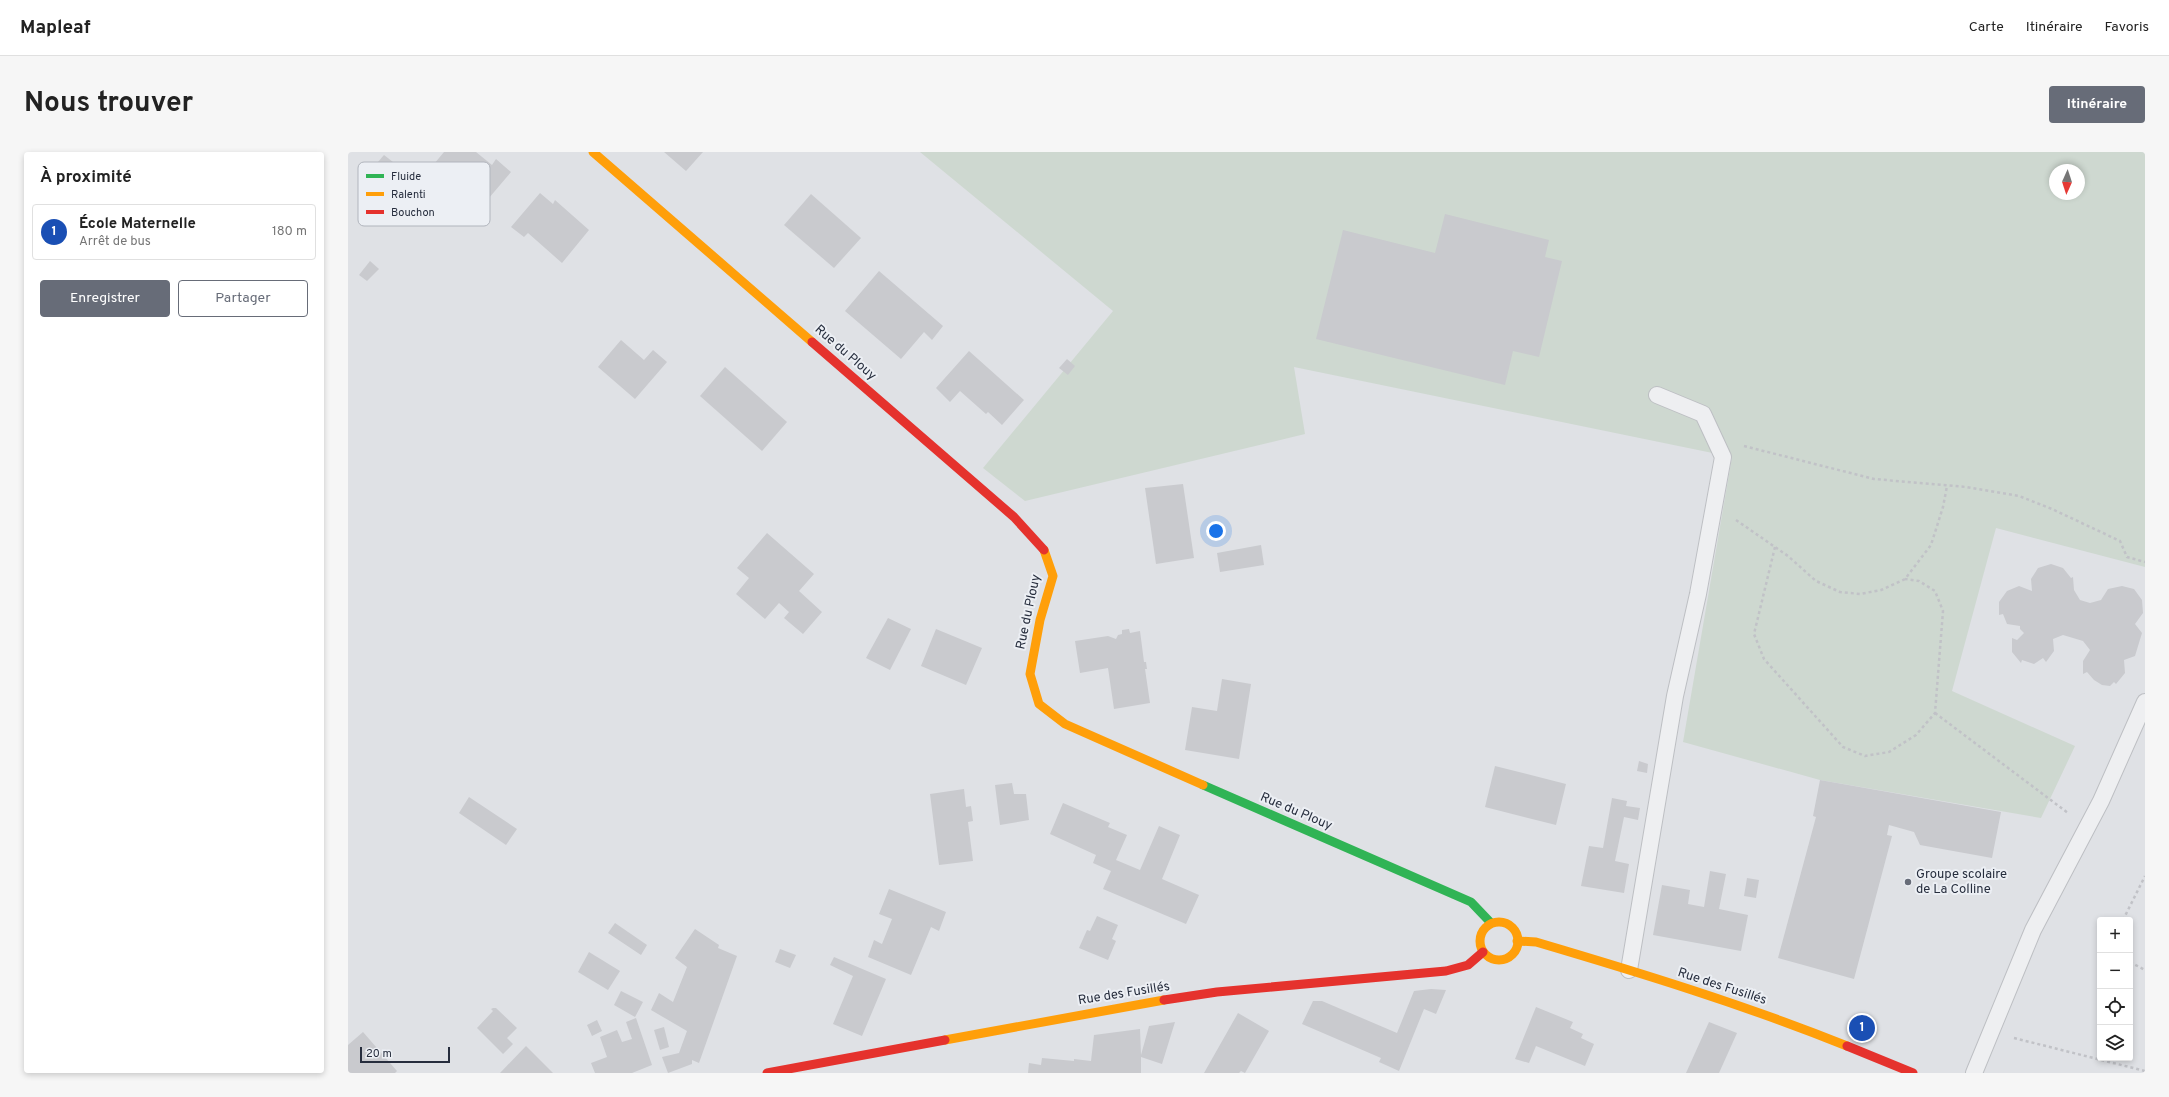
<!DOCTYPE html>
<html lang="fr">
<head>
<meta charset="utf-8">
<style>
	body { margin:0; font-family:Overpass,sans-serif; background:#f6f6f6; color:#222 }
	.controls { position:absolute; right:12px; bottom:12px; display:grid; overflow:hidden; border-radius:4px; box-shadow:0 2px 6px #0003 }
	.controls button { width:36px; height:36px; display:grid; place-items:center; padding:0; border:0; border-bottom:1px solid #e0e0e0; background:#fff; color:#222; font:20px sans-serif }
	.compass { position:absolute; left:1701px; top:12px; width:36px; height:36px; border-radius:50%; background:#fff; box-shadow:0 2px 6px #0003; rotate:183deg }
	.scale { position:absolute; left:12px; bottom:10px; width:90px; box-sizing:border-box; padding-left:4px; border:2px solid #262d3d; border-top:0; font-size:11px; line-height:14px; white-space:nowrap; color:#262d3d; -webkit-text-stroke:3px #eceff4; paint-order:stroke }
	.you { position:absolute; left:868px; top:379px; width:14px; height:14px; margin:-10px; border:3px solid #fff; border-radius:50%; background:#1a73e8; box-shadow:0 0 0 6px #1a73e833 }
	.badge { display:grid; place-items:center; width:26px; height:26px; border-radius:50%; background:#676c78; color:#fff; font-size:13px; font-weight:700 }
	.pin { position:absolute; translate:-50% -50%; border:2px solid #fff; box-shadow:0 1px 4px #0006 }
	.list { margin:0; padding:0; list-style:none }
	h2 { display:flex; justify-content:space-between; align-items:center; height:52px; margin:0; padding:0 16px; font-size:17px }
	h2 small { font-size:13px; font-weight:400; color:#767676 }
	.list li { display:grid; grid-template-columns:26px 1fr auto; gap:12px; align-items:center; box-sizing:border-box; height:56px; margin:0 8px 8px; padding:0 8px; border:1px solid #e0e0e0; border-radius:4px }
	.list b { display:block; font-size:15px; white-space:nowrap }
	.list p { margin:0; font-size:13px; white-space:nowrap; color:#767676 }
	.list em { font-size:13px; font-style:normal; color:#767676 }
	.actions { display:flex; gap:8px; padding:12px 16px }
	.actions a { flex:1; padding:9px 0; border:1px solid #676c78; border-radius:4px; text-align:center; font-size:14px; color:#676c78 }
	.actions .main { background:#676c78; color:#fff }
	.icon { flex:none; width:22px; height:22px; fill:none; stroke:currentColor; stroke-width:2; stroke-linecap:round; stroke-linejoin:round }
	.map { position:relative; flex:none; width:1797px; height:921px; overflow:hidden; border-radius:4px }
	header { display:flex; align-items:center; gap:24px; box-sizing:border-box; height:56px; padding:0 20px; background:#fff; border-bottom:1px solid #e0e0e0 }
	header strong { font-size:19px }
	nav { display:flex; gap:22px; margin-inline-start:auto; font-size:14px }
	.intro { display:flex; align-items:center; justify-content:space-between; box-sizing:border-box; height:96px; padding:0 24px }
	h1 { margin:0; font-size:28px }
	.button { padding:10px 18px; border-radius:4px; background:#676c78; color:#fff; font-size:14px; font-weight:700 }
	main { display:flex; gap:24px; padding:0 24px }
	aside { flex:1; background:#fff; border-radius:4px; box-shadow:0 2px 6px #0003 }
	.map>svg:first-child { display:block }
	.green { fill:#ced8d0; fill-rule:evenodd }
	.building { fill:#c9cace }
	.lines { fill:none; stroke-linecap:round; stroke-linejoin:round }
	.lane-casing { stroke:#bdbfc3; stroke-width:18 }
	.path { stroke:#c1c2c7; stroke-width:2.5; stroke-dasharray:3 3; stroke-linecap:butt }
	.lane { stroke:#eeeff1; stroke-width:16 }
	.fast { stroke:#30b455; stroke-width:9 }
	.slow { stroke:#ff9f0a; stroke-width:9 }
	.jam { stroke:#e5322d; stroke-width:9 }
	.poi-dot { fill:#676c78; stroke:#eceff4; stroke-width:1.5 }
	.labels { text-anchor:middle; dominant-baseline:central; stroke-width:4; stroke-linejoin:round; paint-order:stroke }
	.street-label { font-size:13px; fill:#262d3d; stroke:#eceff4 }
	.poi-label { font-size:13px; fill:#262d3d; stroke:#eceff4; text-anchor:start }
	.key { fill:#eceff4; stroke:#b1b5bd; stroke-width:1 }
	.key-label { font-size:11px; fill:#262d3d }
</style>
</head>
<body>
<header>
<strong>Mapleaf</strong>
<nav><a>Carte</a><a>Itinéraire</a><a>Favoris</a></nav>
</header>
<div class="intro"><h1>Nous trouver</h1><a class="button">Itinéraire</a></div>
<main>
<aside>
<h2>À proximité<small></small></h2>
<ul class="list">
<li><span class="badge" style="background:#1a4fb4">1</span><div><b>École Maternelle</b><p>Arrêt de bus</p></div><em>180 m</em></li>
</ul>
<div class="actions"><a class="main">Enregistrer</a><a>Partager</a></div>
</aside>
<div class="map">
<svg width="1797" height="921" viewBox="0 0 1797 921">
	<rect width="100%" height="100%" fill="#dfe1e5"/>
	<path class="green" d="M572 0H1797V415L1648 376 1604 539 1727 594 1693 666 1472 628 1335 590 1384 305 946 215 957 282 677 349 635 316 765 159ZM1707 18H1731V42H1707Z"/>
	<g class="building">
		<path d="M96 0H128L144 13 148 7 163 20 135 53 123 43 113 54 76 24Z"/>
		<path d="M316 0H355L338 19Z"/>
		<path d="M36 3 45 10 32 25 23 18Z"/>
		<path d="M192 41 205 52 207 48 241 78 214 111 180 81 176 85 163 75Z"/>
		<path d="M463 42 513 86 486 116 436 73Z"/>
		<path d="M1097 62 1201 88 1197 105 1214 109 1191 205 1165 199 1157 233 968 187 995 78 1087 101Z"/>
		<path d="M22 109 31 117 19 129 11 123Z"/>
		<path d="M531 119 595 174 584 188 576 180 553 207 497 159Z"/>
		<path d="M273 188 296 208 305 198 319 210 287 247 250 215Z"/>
		<path d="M621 199 676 248 654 273 640 260 638 262 612 239 602 250 588 236Z"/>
		<path d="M719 207 727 214 720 223 711 216Z"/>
		<path d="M377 215 439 270 414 299 352 244Z"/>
		<path d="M835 332 846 406 808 412 797 336Z"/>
		<path d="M419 381 466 422 451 439 474 460 455 482 436 466 441 460 431 451 417 467 388 442 401 426 389 416Z"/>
		<path d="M913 393 916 413 872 420 869 401Z"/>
		<path d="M1703 412 1715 416 1723 426 1725 425 1726 438 1732 448 1742 451 1753 448 1760 437 1774 434 1786 437 1794 448 1795 461 1787 472 1794 481 1787 504 1776 508 1777 521 1768 532 1766 530 1762 534 1754 533 1746 528 1739 520 1735 522V509L1742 498 1735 489 1715 483 1705 487 1706 499 1698 510 1695 506 1686 512 1674 508 1673 511 1664 500V486L1669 488 1676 481 1672 477V474L1659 472 1655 462 1651 463V450L1659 439 1671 434 1684 439 1683 427 1690 416Z"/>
		<path d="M540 466 563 477 542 518 518 506Z"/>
		<path d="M588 477 634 496 618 533 573 514Z"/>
		<path d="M781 477 782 481 792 479 796 510H798L799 517H797L802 551 766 557 760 516 732 521 727 489 760 484 768 487 770 483 774 482V478Z"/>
		<path d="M874 527 903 532 891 607 837 598 844 555 869 559Z"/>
		<path d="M1291 609 1300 612 1299 621 1289 619Z"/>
		<path d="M1147 614 1218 632 1208 673 1137 655Z"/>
		<path d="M1472 628 1653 660 1644 706 1572 693 1566 680 1541 673 1539 683 1544 684 1506 827 1430 806 1468 665 1465 664Z"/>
		<path d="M664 631 666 642H678L681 668 652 673 647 633Z"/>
		<path d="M616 637 618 655 623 654 625 669 620 670 625 709 591 713 582 642Z"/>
		<path d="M121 645 169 677 158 693 111 661Z"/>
		<path d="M1264 646 1279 649 1278 654 1292 656 1290 668 1276 665 1267 709 1281 712 1276 741 1233 734 1241 694 1255 696Z"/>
		<path d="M715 651 762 671 760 675 779 683 768 708 792 718 811 674 832 683 814 727 851 743 838 772 755 737 763 719 745 711 748 703 702 682Z"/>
		<path d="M1362 719 1378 722 1371 757 1400 763 1393 799 1305 783 1314 733 1342 738 1340 752 1356 755Z"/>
		<path d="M1399 726 1411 728 1408 746 1396 744Z"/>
		<path d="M541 737 598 760 591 779 583 775 563 823 520 805 526 788 534 792 544 767 531 762Z"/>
		<path d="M749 764 770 773 764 787 768 789 760 808 731 796 739 778 742 779Z"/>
		<path d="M267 771 299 793 293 803 260 781Z"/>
		<path d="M347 777 371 793 370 796 389 804 351 911 344 908V912L320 921 314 905 331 901 339 879 303 858 311 841 325 850 339 815 327 806Z"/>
		<path d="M432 797 448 803 442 816 427 810Z"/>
		<path d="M241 800 272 819 260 838 230 820Z"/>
		<path d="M486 805 538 827 514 884 485 872 505 824 482 813Z"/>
		<path d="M1083 837 1098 838 1088 862 1076 857 1051 919 1031 910 1033 906 954 872 965 849H974L1049 881 1066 839Z"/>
		<path d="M273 839 295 850 287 865 266 853Z"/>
		<path d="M1188 855 1225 870 1222 876 1235 882 1233 886 1246 892 1237 914 1188 894 1181 911 1167 907Z"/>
		<path d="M145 856H148L169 876 159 886 165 892 155 902 129 876 145 859 143 857Z"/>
		<path d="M890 861 921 879 897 921 893 919 891 921H856Z"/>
		<path d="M288 866 304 913 284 921H247L243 911 259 905 252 885 269 878 274 890 284 887 278 870Z"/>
		<path d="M249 868 254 879 244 884 239 873Z"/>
		<path d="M827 870 814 912 793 905V921H680L681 911 693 913 694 906 726 909V907L743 909 746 883 792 877 793 903 801 874Z"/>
		<path d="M1361 870 1389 881 1371 921H1338Z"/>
		<path d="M316 875 321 895 312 898 306 878Z"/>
		<path d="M15 880 49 919 47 921H0V893Z"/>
		<path d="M178 894 205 921H152Z"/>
	</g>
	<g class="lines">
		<g class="lane-casing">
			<g id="lane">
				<path d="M1281 818 1327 544 1350 442 1375 305 1355 262 1309 243"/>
				<path d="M1626 921 1685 778 1753 649 1797 550"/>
			</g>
		</g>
		<g class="path">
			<path d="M1396 294 1526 327 1618 335 1671 344 1704 357 1772 389 1779 405 1797 410"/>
			<path d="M1388 368 1440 404 1468 429 1492 440 1512 442 1533 438 1557 427 1583 393 1595 355 1599 334"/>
			<path d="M1427 395 1406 482 1416 507 1495 595 1517 604 1541 600 1568 583 1587 561 1595 459 1587 439 1571 429 1557 427"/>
			<path d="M1587 561 1720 661"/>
			<path d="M1775 768 1797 724"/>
			<path d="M1782 810 1797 818"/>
			<path d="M1666 886 1797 919"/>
		</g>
		<use href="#lane" class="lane"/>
		<path class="fast" d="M855 633 1123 750 1143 771"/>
		<g class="slow">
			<path d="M245 0 464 190"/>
			<path d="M696 398 705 424 692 468 682 522 691 552 717 572 855 633"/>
			<circle cx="1151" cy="789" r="19"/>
			<path d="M1169 789 1188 790C1293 821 1397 853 1499 894"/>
			<path d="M597 888 816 848"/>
		</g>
		<g class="jam">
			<path d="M464 190 666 365 696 398"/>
			<path d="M816 848 869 840 1098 819 1120 813 1135 800"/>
			<path d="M1499 894 1565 921"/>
			<path d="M419 921 597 888"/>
		</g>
	</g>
	<circle class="poi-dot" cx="1560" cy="730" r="4"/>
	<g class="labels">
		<g class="street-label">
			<text transform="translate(497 201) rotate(41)">Rue du Plouy</text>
			<text transform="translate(681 460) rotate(-78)">Rue du Plouy</text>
			<text transform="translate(948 660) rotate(23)">Rue du Plouy</text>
			<text transform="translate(1374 835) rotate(18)">Rue des Fusillés</text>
			<text transform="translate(776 842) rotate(-9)">Rue des Fusillés</text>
		</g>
		<g class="poi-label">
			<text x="1568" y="723">Groupe scolaire<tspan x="1568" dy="15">de La Colline</tspan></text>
		</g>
	</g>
	<rect x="10" y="10" width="132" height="64" rx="6" class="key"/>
	<rect x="18" y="22" width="18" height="4" fill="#30b455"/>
	<rect x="18" y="40" width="18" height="4" fill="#ff9f0a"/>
	<rect x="18" y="58" width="18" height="4" fill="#e5322d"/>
	<g class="key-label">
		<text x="43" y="28">Fluide</text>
		<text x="43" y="46">Ralenti</text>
		<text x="43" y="64">Bouchon</text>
	</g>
</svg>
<div class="controls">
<button>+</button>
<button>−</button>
<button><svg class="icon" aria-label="locate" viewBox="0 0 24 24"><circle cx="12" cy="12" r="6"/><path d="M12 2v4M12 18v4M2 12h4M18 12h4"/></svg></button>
<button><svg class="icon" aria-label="layers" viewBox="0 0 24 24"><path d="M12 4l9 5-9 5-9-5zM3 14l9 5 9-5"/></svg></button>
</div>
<svg class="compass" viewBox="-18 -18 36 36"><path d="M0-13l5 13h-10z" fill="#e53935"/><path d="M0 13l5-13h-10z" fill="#767676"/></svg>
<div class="scale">20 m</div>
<div class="you"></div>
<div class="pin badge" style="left:1514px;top:876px;background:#1a4fb4">1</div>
</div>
</main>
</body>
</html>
